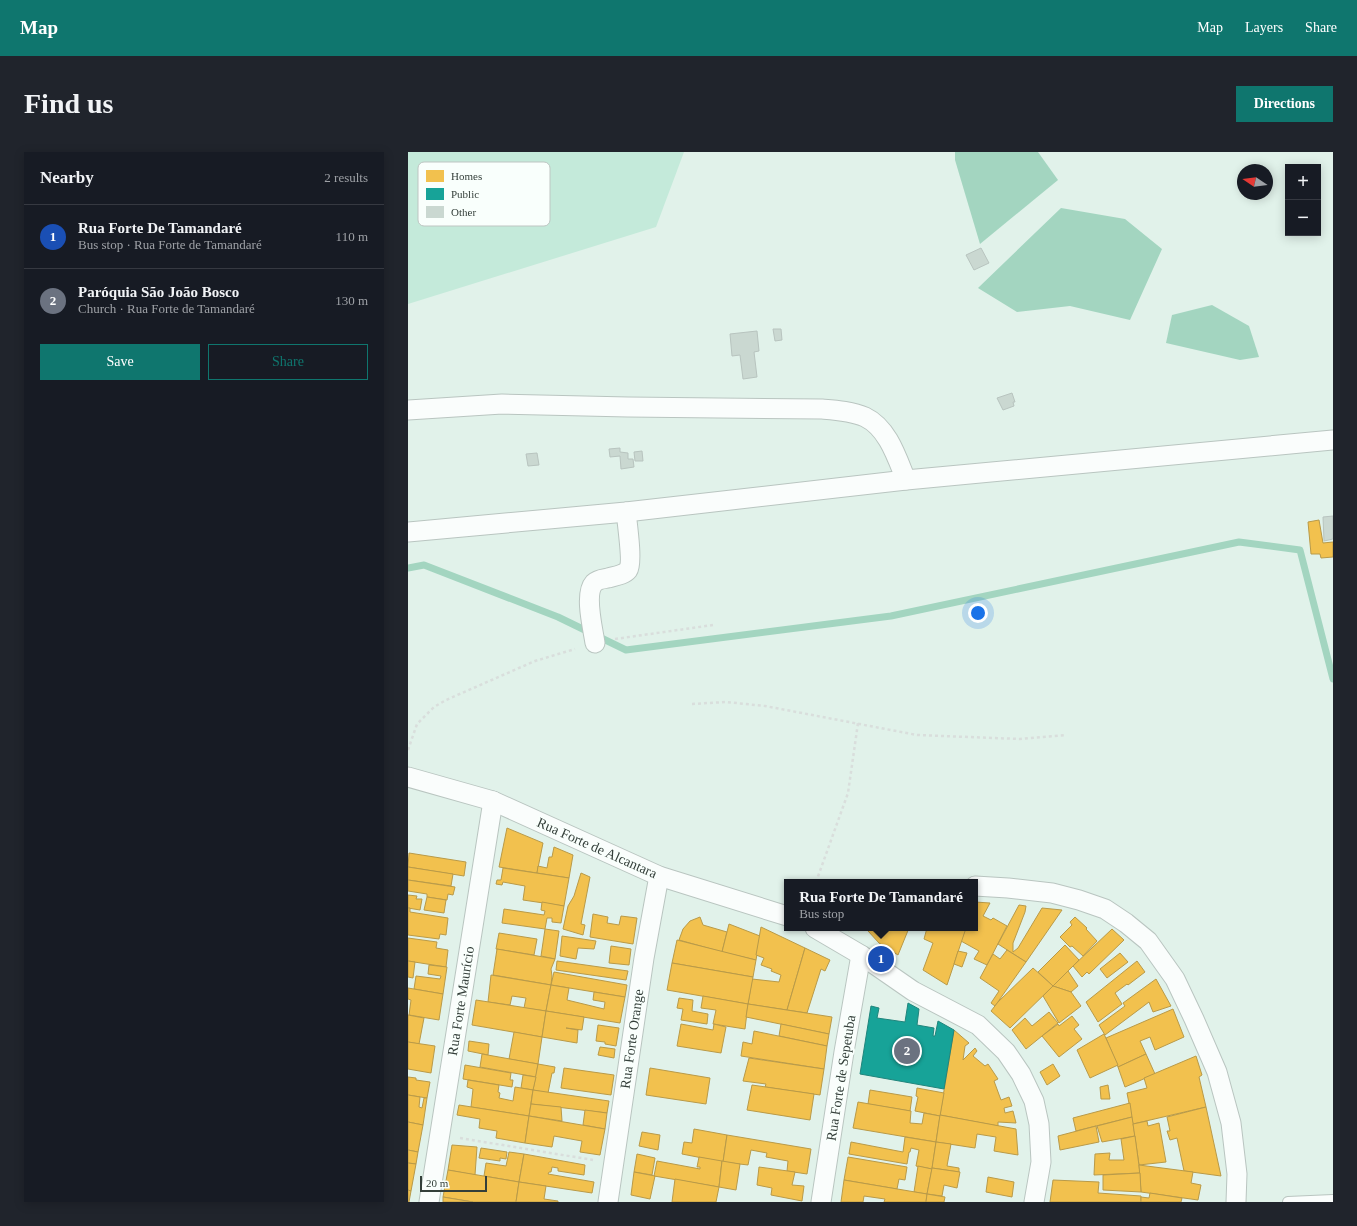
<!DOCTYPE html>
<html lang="en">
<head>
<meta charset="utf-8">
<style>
	body { margin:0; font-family:Georgia,serif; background:#20242c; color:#f1f3f6 }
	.controls { position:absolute; right:12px; top:12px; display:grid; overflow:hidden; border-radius:0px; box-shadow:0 2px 10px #0003 }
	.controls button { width:36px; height:36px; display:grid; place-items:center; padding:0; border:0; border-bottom:1px solid #363941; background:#171b24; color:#f1f3f6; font:20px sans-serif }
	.compass { position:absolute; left:829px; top:12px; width:36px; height:36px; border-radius:50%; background:#171b24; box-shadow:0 2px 10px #0003; rotate:283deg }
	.scale { position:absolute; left:12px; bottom:10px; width:67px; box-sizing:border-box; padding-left:4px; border:2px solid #343f3a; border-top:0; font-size:11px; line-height:14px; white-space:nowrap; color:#343f3a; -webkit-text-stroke:3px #f9fffc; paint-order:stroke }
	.you { position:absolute; left:570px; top:461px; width:14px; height:14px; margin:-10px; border:3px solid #fff; border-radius:50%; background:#1a73e8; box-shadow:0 0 0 6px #1a73e833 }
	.badge { display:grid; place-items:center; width:26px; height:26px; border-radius:50%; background:#0f766e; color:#fff; font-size:13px; font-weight:700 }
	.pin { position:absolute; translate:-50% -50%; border:2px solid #fff; box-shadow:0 1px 4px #0006 }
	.popup { position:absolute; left:376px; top:727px; width:194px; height:52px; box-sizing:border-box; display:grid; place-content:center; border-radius:0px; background:#171b24; filter:drop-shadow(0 1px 3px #0005); font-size:13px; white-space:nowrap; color:#9ea1a6 }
	.popup b { font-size:15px; color:#f1f3f6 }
	.popup::after { content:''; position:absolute; left:50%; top:100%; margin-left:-8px; border:8px solid transparent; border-top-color:#171b24 }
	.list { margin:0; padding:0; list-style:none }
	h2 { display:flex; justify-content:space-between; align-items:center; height:52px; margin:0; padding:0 16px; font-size:17px }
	h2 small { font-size:13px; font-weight:400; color:#9ea1a6 }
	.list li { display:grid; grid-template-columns:26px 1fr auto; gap:12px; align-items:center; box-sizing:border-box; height:64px; padding:0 16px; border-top:1px solid #363941 }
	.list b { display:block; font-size:15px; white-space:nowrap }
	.list p { margin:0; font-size:13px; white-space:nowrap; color:#9ea1a6 }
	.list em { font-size:13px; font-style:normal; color:#9ea1a6 }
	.actions { display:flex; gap:8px; padding:12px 16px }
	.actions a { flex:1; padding:9px 0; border:1px solid #0f766e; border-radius:0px; text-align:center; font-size:14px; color:#0f766e }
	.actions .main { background:#0f766e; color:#fff }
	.map { position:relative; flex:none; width:925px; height:1050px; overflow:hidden; border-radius:0px }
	header { display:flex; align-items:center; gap:24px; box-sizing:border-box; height:56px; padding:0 20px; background:#0f766e; color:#fff }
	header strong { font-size:19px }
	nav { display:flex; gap:22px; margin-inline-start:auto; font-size:14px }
	.intro { display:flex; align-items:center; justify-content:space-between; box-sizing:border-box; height:96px; padding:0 24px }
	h1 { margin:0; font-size:28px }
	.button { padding:10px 18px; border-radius:0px; background:#0f766e; color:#fff; font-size:14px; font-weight:700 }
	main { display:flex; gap:24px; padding:0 24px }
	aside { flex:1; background:#171b24; border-radius:0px; box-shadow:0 2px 10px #0003 }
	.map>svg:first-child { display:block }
	.green { fill:#c4eada }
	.water { fill:#a3d5c0 }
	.homes { fill:#f2c14e; stroke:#b99a48 }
	.public { fill:#17a398; stroke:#20857c }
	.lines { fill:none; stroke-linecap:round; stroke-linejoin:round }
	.stream { stroke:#a3d5c0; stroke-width:7 }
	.building { fill:#cad8d1; stroke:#b8c4bf }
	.lane-casing { stroke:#b9c5c0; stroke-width:12 }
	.street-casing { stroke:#b9c5c0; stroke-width:21 }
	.path { stroke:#d9dedc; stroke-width:2.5; stroke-dasharray:3 3; stroke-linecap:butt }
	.lane { stroke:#fafdfc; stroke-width:10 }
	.street { stroke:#fafdfc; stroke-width:19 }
	.labels { text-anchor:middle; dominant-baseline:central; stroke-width:4; stroke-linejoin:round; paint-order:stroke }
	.street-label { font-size:14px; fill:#343f3a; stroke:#f9fffc }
	.key { fill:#f9fffc; stroke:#bec5c2; stroke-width:1 }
	.key-label { font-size:11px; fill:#343f3a }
</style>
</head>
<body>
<header>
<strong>Map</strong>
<nav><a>Map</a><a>Layers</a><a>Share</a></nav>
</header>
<div class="intro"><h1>Find us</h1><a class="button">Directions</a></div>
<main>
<aside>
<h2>Nearby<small>2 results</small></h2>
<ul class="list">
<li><span class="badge" style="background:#1a4fb4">1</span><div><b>Rua Forte De Tamandaré</b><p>Bus stop · Rua Forte de Tamandaré</p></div><em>110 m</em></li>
<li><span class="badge" style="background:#6b7280">2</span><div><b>Paróquia São João Bosco</b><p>Church · Rua Forte de Tamandaré</p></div><em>130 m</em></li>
</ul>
<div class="actions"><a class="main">Save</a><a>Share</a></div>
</aside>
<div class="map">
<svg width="925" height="1050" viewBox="0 0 925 1050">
	<rect width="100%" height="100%" fill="#e1f2ea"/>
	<path class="green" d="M0 0H276L248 75 0 152Z"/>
	<g class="water">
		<path d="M547 0H630L650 28 572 92 547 8Z"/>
		<path d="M653 56 717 67 754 97 722 168 662 154 609 160 570 136Z"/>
		<path d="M804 153 841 174 851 205 832 208 758 191 764 163Z"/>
	</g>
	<g class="homes">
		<path d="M911 368 915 391 925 390V405L913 406 912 402H903L900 370Z"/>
		<path d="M99 676 135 691 129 721 91 715Z"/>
		<path d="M146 695 165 703 161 726 129 721 130 714 139 716 141 705H144Z"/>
		<path d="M1 701 58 710 56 724 0 715Z"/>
		<path d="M0 715 45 722 43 734 0 728Z"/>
		<path d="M95 716 161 726 156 754 115 748 117 734 95 730 94 733 88 732 89 728H93Z"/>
		<path d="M173 721 182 725 173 772 177 773 175 783 155 777 160 754 166 744Z"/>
		<path d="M0 728 47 735 45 743 40 742 39 748 19 745V742L0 739Z"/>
		<path d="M0 743 9 744 8 747H14L12 758 0 756Z"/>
		<path d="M19 745 38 748 36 761 16 758Z"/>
		<path d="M134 750 156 754 153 771 144 770V766H139L137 777 94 771 96 757 136 763 137 759 133 758Z"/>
		<path d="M567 750 582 751 575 764 583 768 585 766 599 774 579 813 566 807 571 799 553 789 558 776H567Z"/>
		<path d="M611 753 618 754 617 760 605 791V800L610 796 634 756 654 758 618 810 590 792Z"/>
		<path d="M0 756H2V760L40 766 38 783 32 782 31 787 0 783Z"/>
		<path d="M185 762 200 765 199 771 211 773 213 764 229 766 225 792 182 785Z"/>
		<path d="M292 765 295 773 319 780 314 800 271 788 275 777 282 769Z"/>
		<path d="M667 765 679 776 678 777 689 789 675 804 664 794 662 795 652 785 664 773 662 770Z"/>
		<path d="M321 772 352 784 348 808 314 800Z"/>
		<path d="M353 775 397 796 379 858 340 852 344 827 371 830 373 823 363 819 364 817 353 813 356 806 348 803Z"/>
		<path d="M460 776H501L490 803 471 791 460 779Z"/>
		<path d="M519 776H558L539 833 515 818 525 791 516 787Z"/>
		<path d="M137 777 151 779 147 807 133 804Z"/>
		<path d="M704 777 716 788 681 822 679 820 674 825 665 814Z"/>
		<path d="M91 781 129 787 126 803 88 797Z"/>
		<path d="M154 784 188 789 186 797 170 796 168 807 152 804Z"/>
		<path d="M0 786 29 790 28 796 40 798 38 815 0 809Z"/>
		<path d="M269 788 348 808 345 825 264 811Z"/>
		<path d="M657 793 671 808 645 834 630 820Z"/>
		<path d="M203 794 223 797 221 813 201 811Z"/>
		<path d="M397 796 422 808 417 819 413 817 399 861 379 858Z"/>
		<path d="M89 797 147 807 143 817 144 824 143 833 85 823Z"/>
		<path d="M599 798 618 810 587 854 583 851 591 839 572 826 585 802 592 807Z"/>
		<path d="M550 799 559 801 554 815 546 812Z"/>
		<path d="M712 801 720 810 699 826 692 817Z"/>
		<path d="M0 809 7 810 5 826 0 825Z"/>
		<path d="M149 809 220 819 218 828 148 818Z"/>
		<path d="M729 809 737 820 720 833 719 832 707 841 714 852 690 870 678 850Z"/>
		<path d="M264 811 345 825 340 852 259 838Z"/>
		<path d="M21 813 39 815 35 842 6 837 8 824 32 827 33 824 20 822Z"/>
		<path d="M625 816 645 834 602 876 583 859 590 850Z"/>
		<path d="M660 819 670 834 663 840 645 834Z"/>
		<path d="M146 820 219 833 217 845 143 833Z"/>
		<path d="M83 823 143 833 138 859 116 856 118 846 104 844 102 853 80 850Z"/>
		<path d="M748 827 763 854 745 860 741 850 697 883 691 873 717 854 715 851Z"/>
		<path d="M143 833 161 836 159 848 196 857 197 850 185 848 186 840 217 845 212 871 138 859Z"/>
		<path d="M645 834 663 840 673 854 651 871 635 844Z"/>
		<path d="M0 836 35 842 31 868 1 863 3 848 0 847Z"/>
		<path d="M295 844 340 852 337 877 305 872 308 858 293 856Z"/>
		<path d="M271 846 285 848 284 859 300 862 299 872 273 868 275 857 269 856Z"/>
		<path d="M68 848 138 859 134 885 64 873Z"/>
		<path d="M340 852 424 865 421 882 338 865Z"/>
		<path d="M765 857 776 885 747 898 742 885 732 889 738 902 710 915 698 886Z"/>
		<path d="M138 859 176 865 174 878 158 876 170 878 169 891 134 885Z"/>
		<path d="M641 860 650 871 618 897 604 878 617 866 624 874Z"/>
		<path d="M0 863 16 866 11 892 0 890Z"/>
		<path d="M664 864 671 873 666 877 674 887 651 905 634 884 650 872 651 874Z"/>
		<path d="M273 872 305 878 306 872 318 875 313 901 269 894Z"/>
		<path d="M373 872 421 882 419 894 371 884Z"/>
		<path d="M190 873 211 876 208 894 197 892V890L188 889Z"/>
		<path d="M546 878 561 891 557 894 555 908 567 896 569 899 565 904 577 914 580 912 590 927 586 929 593 948 601 945 604 954 596 956 597 961 605 959 608 971 590 970V974L532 963Z"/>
		<path d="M346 879 419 894 416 917 333 904 335 890 344 892Z"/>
		<path d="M106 880 134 885 130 912 101 907Z"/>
		<path d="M696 882 710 913 682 926 669 898Z"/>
		<path d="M61 889 81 892 80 903 60 899Z"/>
		<path d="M0 890 27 894 23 921 0 917Z"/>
		<path d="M192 895 207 897 206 906 190 903Z"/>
		<path d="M74 902 130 912 128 925 72 915Z"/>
		<path d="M738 902 747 922 717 935 710 915Z"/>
		<path d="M788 904 794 923 791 925 798 955 725 972 719 941 739 936 736 926Z"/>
		<path d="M341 906 416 917 412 943 357 935 358 932 335 929Z"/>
		<path d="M130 912 147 915 146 921H144L140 941 125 938Z"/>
		<path d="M645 912 652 924 639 933 632 920Z"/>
		<path d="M57 913 103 921 102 928H105L104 935 55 927Z"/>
		<path d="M156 916 206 923 203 943 153 936Z"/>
		<path d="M242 916 302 926 298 952 238 943Z"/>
		<path d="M115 923 128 925 125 938 113 936Z"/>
		<path d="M0 925 8 926V928L22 930 19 946 0 943Z"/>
		<path d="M60 928 91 933 90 940 92 941 91 946 105 949 107 935 125 938 121 964 63 955 65 937 59 935Z"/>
		<path d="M344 933 406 942 402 968 339 958Z"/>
		<path d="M700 933 702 947H693L692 935Z"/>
		<path d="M509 936 536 941 532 964 507 959 510 945 508 944Z"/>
		<path d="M125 938 201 949 199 961 123 952Z"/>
		<path d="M462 938 504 945 502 959 460 952Z"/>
		<path d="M0 943 12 945 11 955 14 956 16 946H19L15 973 0 970Z"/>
		<path d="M450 950 503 959 502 971 514 972 516 961 532 964 528 990 445 976Z"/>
		<path d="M722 951 724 965 668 979 665 966Z"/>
		<path d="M123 952 153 955 154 969 121 964Z"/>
		<path d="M51 953 121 964 117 991 88 986 89 979 71 976 72 967 49 963Z"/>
		<path d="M798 955 813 1024 776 1019 769 986 762 988 759 979H762L759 965Z"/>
		<path d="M177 958 199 961 197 977 175 973Z"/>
		<path d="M532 963 608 977 610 1003 586 999 588 985 569 982 567 996 528 990Z"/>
		<path d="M121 964 197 977 192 1003 172 1000 174 989 146 984 144 995 117 991Z"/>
		<path d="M724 965 727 984 694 990 689 974Z"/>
		<path d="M739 969 740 974 751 971 758 1010 731 1013 725 972Z"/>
		<path d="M0 970 15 973 10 1000 0 998Z"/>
		<path d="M688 974 691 990 652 998 650 984Z"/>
		<path d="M286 977 319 983 315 1010 274 1002 276 990 284 991Z"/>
		<path d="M234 980 252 983 250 998 231 994Z"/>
		<path d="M319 983 403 997 399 1022 379 1019 380 1009 358 1005 359 1001 343 998 340 1013 315 1010Z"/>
		<path d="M727 984 732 1021 686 1023 687 1002 702 1001 701 1008H716L713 987Z"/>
		<path d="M497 985 528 990 524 1017 508 1014 511 998 503 996 502 1000H501L499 1012 441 1002 443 990 495 1000Z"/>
		<path d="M528 990 543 992 539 1014 551 1016V1020L524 1016Z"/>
		<path d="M44 993 69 995 67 1023 40 1018Z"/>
		<path d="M73 996 99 1000 98 1007 92 1006V1009L71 1006Z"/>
		<path d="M0 998 10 1000 8 1012 0 1011Z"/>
		<path d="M101 1000 116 1002 111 1030 76 1024 78 1011 98 1014Z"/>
		<path d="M116 1002 177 1013 176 1023 150 1019V1016L144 1015 143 1020H141L140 1022 186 1030 184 1041 111 1030Z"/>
		<path d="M229 1002 247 1006 244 1023 226 1020Z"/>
		<path d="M291 1005 314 1009 311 1035 246 1024 249 1009 292 1017V1015H289Z"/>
		<path d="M440 1005 499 1015 497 1028 491 1027 489 1037 436 1028Z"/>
		<path d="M314 1009 332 1012 328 1038 311 1035Z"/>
		<path d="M0 1011 8 1012 3 1039 0 1038Z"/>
		<path d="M731 1013 785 1020 783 1031 793 1033 790 1048 733 1040Z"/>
		<path d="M510 1014 524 1017 519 1042 506 1040Z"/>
		<path d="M351 1015 387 1020 384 1033 396 1034 394 1049 363 1043 364 1036 349 1033Z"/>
		<path d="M524 1016 552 1020 549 1036 536 1033 534 1044 519 1042Z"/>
		<path d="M40 1018 111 1030 108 1050H65L35 1045Z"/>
		<path d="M226 1020 247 1024 242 1047 223 1043Z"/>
		<path d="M732 1021 733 1040 695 1038V1023Z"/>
		<path d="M580 1025 606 1030 604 1045 578 1040Z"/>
		<path d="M267 1027 311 1035 308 1050H264Z"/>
		<path d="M436 1028 519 1042 518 1050H476L477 1047 456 1044 455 1050H433Z"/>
		<path d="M645 1028 691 1030 690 1041 733 1044V1050H642Z"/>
		<path d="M111 1030 138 1034 136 1047 150 1049V1050H108Z"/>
		<path d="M0 1038 3 1039 1 1050H0Z"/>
		<path d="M742 1041 774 1046 773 1050H733V1045L741 1046Z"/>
		<path d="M519 1042 537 1045 536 1050H518Z"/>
		<path d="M35 1045 65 1050H35Z"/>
	</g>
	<path class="public" d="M500 851 511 857 509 873 526 876 525 884H527L530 869 546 878 536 937 452 922 463 854 471 856 469 866 497 870Z"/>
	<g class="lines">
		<path class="stream" d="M0 416 16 413 150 465 218 498 483 464 831 390 892 398 925 527"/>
	</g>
	<g class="building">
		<path d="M573 96 581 111 566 118 558 103Z"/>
		<path d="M365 177H373L374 188 367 189Z"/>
		<path d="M349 179 351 199 346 200 349 225 335 227 332 203 324 204 322 182Z"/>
		<path d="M604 241 607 250H605L606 254 595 258 589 246Z"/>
		<path d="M212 296V300L220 301V307H225L226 315 213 317 212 304 202 305 201 297Z"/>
		<path d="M234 299 235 309H227L226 300Z"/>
		<path d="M129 301 131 313 120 314 118 302Z"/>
		<path d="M925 364V387L916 389 915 365Z"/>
	</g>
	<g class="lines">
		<g class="lane-casing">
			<path id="lane" d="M880 1050 925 1048"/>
		</g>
		<g class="street-casing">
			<g id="street">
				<path d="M0 258 94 252 220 255 414 257C427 258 444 259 457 265 480 276 489 306 498 328"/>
				<path d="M0 380 218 360 498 328 925 288"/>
				<path d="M187 491C185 477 176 442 186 431 190 427 195 427 200 426 207 424 216 423 220 418 225 411 219 370 218 360"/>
				<path d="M0 625 85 649 251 724 379 764"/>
				<path d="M567 734 600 736 644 741 671 748 697 757 718 771 740 789 767 827 786 867 809 920 823 971 829 1022 828 1050"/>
				<path d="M407 776 453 803 505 839 570 873 598 900 613 922 626 949 631 972 633 1010 626 1050"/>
				<path d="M21 1050 85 649"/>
				<path d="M200 1050 236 806 251 724"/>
				<path d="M413 1050 436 900 453 803"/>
			</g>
		</g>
		<g class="path">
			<path d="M207 487 305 473"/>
			<path d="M284 552 318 550 357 554 509 583 612 587 658 583"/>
			<path d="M0 598 9 572 26 555 38 548 127 509 167 497"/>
			<path d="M408 730 440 641 450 571"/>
			<path d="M52 986 185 1008"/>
		</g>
		<use href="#lane" class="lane"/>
		<use href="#street" class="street"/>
	</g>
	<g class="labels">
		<g class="street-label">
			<text transform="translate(189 696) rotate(24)">Rua Forte de Alcantara</text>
			<text transform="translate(53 849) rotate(-81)">Rua Forte Maurício</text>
			<text transform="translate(224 887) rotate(-82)">Rua Forte Orange</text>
			<text transform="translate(433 926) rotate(-81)">Rua Forte de Sepetuba</text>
		</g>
	</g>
	<rect x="10" y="10" width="132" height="64" rx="6" class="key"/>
	<rect x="18" y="18" width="18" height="12" fill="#f2c14e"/>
	<rect x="18" y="36" width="18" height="12" fill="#17a398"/>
	<rect x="18" y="54" width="18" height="12" fill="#cad8d1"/>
	<g class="key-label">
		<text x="43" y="28">Homes</text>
		<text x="43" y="46">Public</text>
		<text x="43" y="64">Other</text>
	</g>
</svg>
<div class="controls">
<button>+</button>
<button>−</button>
</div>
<svg class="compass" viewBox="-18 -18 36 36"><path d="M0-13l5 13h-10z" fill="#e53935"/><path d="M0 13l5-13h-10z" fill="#9ea1a6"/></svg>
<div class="scale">20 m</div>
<div class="you"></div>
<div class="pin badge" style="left:473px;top:807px;background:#1a4fb4">1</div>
<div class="popup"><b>Rua Forte De Tamandaré</b>Bus stop</div>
<div class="pin badge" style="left:499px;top:899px;background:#6b7280">2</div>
</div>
</main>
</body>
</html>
